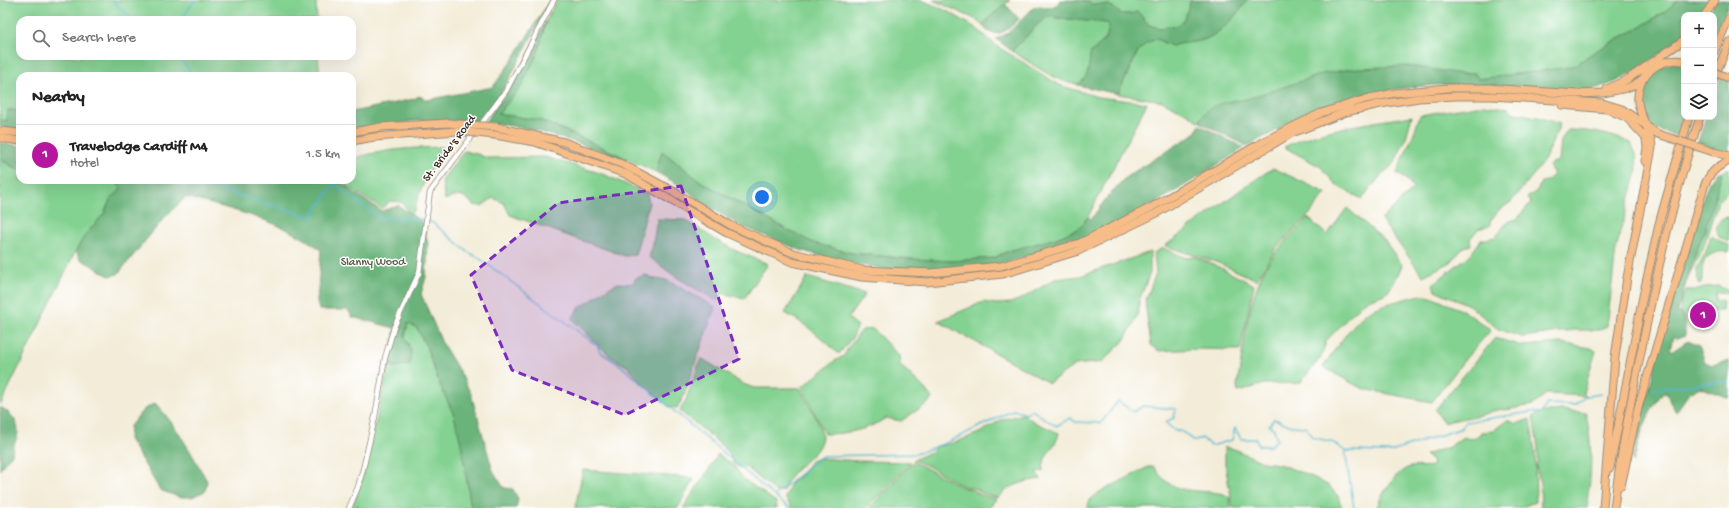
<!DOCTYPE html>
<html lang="en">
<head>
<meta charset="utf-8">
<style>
	body { margin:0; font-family:"Gochi Hand",sans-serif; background:#f6f6f6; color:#222 }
	.controls { position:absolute; right:12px; top:12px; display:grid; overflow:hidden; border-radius:8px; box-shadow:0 4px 16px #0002 }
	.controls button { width:36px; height:36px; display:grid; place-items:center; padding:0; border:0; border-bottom:1px solid #e0e0e0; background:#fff; color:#222; font:20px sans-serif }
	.you { position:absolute; left:762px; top:197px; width:14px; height:14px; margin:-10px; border:3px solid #fff; border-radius:50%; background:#1a73e8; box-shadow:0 0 0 6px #1a73e833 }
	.badge { display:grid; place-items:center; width:26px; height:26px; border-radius:50%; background:#b5179e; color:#fff; font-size:13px; font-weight:700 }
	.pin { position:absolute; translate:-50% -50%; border:2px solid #fff; box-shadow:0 1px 4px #0006 }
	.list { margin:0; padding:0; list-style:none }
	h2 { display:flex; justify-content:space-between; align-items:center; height:52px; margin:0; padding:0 16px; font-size:17px }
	h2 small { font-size:13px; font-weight:400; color:#767676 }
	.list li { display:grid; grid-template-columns:26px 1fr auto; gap:12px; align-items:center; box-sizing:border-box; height:60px; padding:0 16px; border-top:1px solid #e0e0e0 }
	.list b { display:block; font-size:15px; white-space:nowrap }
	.list p { margin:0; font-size:13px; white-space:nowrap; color:#767676 }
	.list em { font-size:13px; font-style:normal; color:#767676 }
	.icon { flex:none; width:22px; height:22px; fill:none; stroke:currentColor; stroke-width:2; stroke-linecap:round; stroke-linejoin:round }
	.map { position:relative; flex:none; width:1729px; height:508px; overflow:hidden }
	.search { position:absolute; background:#fff; box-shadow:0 4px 16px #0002; left:16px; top:16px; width:340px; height:44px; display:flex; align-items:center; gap:10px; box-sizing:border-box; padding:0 14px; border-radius:12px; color:#767676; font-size:15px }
	.panel { position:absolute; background:#fff; box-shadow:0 4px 16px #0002; left:16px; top:72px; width:340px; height:112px; border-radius:12px }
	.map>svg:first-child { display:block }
	.green { fill:#83d291; stroke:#5f7e58 }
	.forest { fill:#6ab47b; stroke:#526f4c }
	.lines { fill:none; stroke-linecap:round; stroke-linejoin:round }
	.stream { stroke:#53b7d2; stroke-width:1.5 }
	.minor-casing { stroke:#978b7b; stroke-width:6 }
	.highway-casing { stroke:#978b7b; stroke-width:9 }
	.minor { stroke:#fff; stroke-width:4.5 }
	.highway { stroke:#f7bd88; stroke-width:7 }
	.highway-bridge-casing { stroke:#978b7b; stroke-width:9; stroke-linecap:butt }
	.highway-bridge { stroke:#f7bd88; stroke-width:7 }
	.marked { fill:#7b2cbf; fill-opacity:0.2; stroke:#7b2cbf; stroke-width:3; stroke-dasharray:8 5; stroke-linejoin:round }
	.labels { text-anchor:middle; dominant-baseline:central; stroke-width:3; stroke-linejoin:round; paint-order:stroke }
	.street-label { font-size:12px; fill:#3b2a1e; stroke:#fff }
	.park-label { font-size:12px; fill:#515c40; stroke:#fff }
</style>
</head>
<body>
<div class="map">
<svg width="1729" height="508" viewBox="0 0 1729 508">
	<rect width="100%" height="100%" fill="#fff"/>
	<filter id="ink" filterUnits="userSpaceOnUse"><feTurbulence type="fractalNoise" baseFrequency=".025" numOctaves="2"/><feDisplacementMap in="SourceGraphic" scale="8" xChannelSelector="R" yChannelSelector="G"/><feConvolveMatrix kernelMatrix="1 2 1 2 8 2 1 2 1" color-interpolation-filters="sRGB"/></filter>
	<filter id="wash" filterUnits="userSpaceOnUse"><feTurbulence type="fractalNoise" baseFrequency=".012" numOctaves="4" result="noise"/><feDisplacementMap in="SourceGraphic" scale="16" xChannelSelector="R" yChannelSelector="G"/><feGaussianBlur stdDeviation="0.9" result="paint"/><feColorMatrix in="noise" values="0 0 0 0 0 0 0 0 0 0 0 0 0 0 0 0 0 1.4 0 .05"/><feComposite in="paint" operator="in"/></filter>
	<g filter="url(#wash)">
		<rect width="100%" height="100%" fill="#f3ecd8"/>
		<g class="green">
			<path d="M0 0H317L316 4 317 20H20V56H318L320 76H20V111L9 110 7 121 0 120Z"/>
			<path d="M557 0H922L949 12 976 28 997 46 1059 85 1098 97 1147 103 1096 201 1088 217 1078 229 1042 244 1008 251 994 258 951 261 911 259 851 253 813 243 791 232 700 181 662 151 656 172 562 129 539 120 498 114 521 87 538 52 546 21Z"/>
			<path d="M933 0H1010L990 17 983 26 975 19Z"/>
			<path d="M1083 0H1191L1183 22 1177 26 1159 28 1149 25 1137 11 1132 14H1122L1109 5 1091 4Z"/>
			<path d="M1247 0H1678C1654 23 1623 34 1595 52 1586 57 1579 65 1569 67 1539 74 1507 75 1477 79L1475 73 1468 74 1326 73 1243 101 1233 100 1201 118 1200 122 1188 114 1162 101 1118 94 1138 51 1147 43 1156 39 1172 46C1182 42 1193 43 1203 40 1222 33 1236 16 1247 0Z"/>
			<path d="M1048 17 1107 23C1112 36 1100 44 1091 52 1089 62 1090 74 1083 81 1071 94 1024 58 1012 51L1039 23Z"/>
			<path d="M1483 105 1508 108 1514 113 1538 117 1560 124 1545 159 1534 174 1511 202 1499 210 1490 221 1491 225 1478 229 1470 239 1471 245 1464 247 1451 262 1423 276 1381 220 1414 188 1408 181 1397 173 1415 130 1420 115Z"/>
			<path d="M1412 116 1405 141 1393 165 1382 174 1362 199 1337 186 1321 167 1284 147C1322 128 1371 123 1412 116Z"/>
			<path d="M1567 130C1592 130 1609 134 1631 143L1636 154 1637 171 1616 249 1607 326 1600 330H1575L1522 337 1498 329 1469 305 1435 290 1433 284 1470 255 1481 240 1496 237 1507 222 1517 219 1531 202 1527 198 1538 190 1541 182 1547 181 1554 174 1549 166 1552 163 1559 161 1561 141Z"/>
			<path d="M443 147C431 168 420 187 414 211L410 214 402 202 390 201 382 208 337 180H352V159C382 149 412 148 443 147Z"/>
			<path d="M464 151 477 154 487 158 545 157 603 174 647 194 649 203 635 255 625 256 510 215 504 203 493 198 482 206 473 205C463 193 459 194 445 200L442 180Z"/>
			<path d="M0 159 13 167 20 169V180H115L122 189 110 200 104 214 86 234 76 250 0 406Z"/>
			<path d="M1273 168 1326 193 1309 215 1276 248 1257 280 1216 262 1165 246 1243 188Z"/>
			<path d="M1729 168V191L1720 199 1717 204 1703 248 1687 279 1696 251 1705 230 1719 179 1722 173Z"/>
			<path d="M1347 208 1384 240 1402 265 1395 281 1387 293 1363 302 1326 341 1322 356 1300 383 1264 384 1238 392 1237 386C1245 342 1247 289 1276 252 1286 240 1297 229 1308 218L1327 235Z"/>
			<path d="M1729 217V241L1719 237 1716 226 1722 218Z"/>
			<path d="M657 219 685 220 716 240 736 251 768 264 744 299 723 293 717 301 676 277 649 257 653 244Z"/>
			<path d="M1711 236H1713L1716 239 1729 245V252C1715 250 1703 255 1702 271 1702 276 1703 279 1701 283L1698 284 1697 268 1705 254Z"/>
			<path d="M1163 248 1186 258 1195 257 1213 264 1254 285 1240 350 1199 349 1159 351 1151 345 1145 302 1156 273 1154 253Z"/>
			<path d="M1150 252V273L1139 301V310L1134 324 1123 342 1102 362 1075 365 1049 383 938 321 983 302 997 304 1010 303 1023 298 1055 279 1080 276Z"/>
			<path d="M646 275 654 279 666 280 715 307 683 398 677 408 668 406 642 383 628 367 609 355 572 319 579 308 592 300 603 291 618 283 632 284 636 278Z"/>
			<path d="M807 277 865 294 848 318 858 326 853 337 839 354C822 338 806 324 785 313Z"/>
			<path d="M1718 286 1729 291V293L1716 292 1715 301H1723L1722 311H1686L1685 318 1680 313 1681 301 1686 290H1699L1705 287Z"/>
			<path d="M1420 295 1431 297 1464 311 1491 330 1466 358 1432 402 1368 390 1357 386 1323 367C1333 352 1353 322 1368 312 1384 303 1403 300 1420 295Z"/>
			<path d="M408 323 417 328 426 346 440 385 454 415 461 443 471 508H357L358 504 356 508H352L363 477 389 365 397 367 411 351 405 337Z"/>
			<path d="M873 329 899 356 900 365 924 388 932 398 928 403 901 421 886 418C868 430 846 434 825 434L802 387 836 360 844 356 848 348 862 330Z"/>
			<path d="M1495 338 1523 346 1560 343 1591 348 1596 351 1583 393 1586 396 1546 394 1533 405 1505 410C1497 408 1489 413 1481 415 1468 418 1456 419 1444 423L1435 410Z"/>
			<path d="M701 358 743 384 754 388H800C805 398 822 426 822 436 821 454 798 464 790 477 787 481 785 486 783 491L776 492 746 467 740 468 733 463C731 448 692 422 680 411L686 400Z"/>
			<path d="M1561 410 1586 413C1590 435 1592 455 1590 478 1590 490 1586 495 1588 508H1541L1540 483 1536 466 1538 462V448L1533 417 1539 413Z"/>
			<path d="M1023 414 1036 423 1059 433C1055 451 1044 449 1043 471L1036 472 1041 479C1026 481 1007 485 998 498L982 493 974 488 965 487 926 465 913 460 931 452 936 447 953 443 979 433 1001 420Z"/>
			<path d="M1530 419 1535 452 1536 502 1518 508H1377C1380 496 1397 469 1411 467 1418 466 1426 467 1433 466L1432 461 1425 455 1449 447 1463 437C1472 440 1476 440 1481 432L1493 431 1507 420 1516 424Z"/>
			<path d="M1225 447 1234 449 1263 462 1279 464 1313 477 1329 486 1338 496 1342 508H1233L1225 464Z"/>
			<path d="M718 454 734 466 742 478 776 502 777 508H683L708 471Z"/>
			<path d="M819 458 858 461 911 462 866 508H792L785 498 791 483 801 475 811 461Z"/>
			<path d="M913 462 922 466 964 488 973 490 981 495 996 499 989 508H869Z"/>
			<path d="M1148 467H1154C1173 497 1193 488 1224 494L1230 498 1231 508H1088L1089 501 1098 493Z"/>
			<path d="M583 470 694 478 678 508H575Z"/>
		</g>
		<g class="forest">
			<path d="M550 0H551L505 87 480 121 423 120 352 130V112L414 99 419 96 427 100 493 87 513 59Z"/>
			<path d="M1061 0H1083L1091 4 1109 5 1122 14H1132L1137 11 1149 25 1159 28 1177 26 1183 22 1191 0H1247C1236 16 1222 33 1203 40 1193 43 1182 42 1172 46L1156 39 1147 43 1138 51 1118 94 1077 85C1089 79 1089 66 1090 55 1097 45 1113 38 1107 23L1048 17 1039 23 1012 51 996 39 1008 33 1034 7C1046 4 1052 12 1061 0Z"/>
			<path d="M1678 0H1711L1701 15H1684V35L1678 40C1656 56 1629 79 1604 86 1578 95 1546 87 1519 86 1482 84 1442 83 1405 88 1348 95 1297 119 1247 146L1200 122C1204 105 1228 100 1243 100L1326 73 1358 68 1408 66 1463 74 1475 73 1478 79 1570 67C1580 63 1587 56 1596 51 1624 35 1655 22 1678 0Z"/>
			<path d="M1717 0H1729V3L1714 34V15H1707Z"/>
			<path d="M1005 4 1019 19C1009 29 995 42 983 26L990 17Z"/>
			<path d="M546 21 538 52 521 87 498 114 539 120 595 144 627 160C580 143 533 127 485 122L513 84Z"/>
			<path d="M1672 63 1684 64V114L1676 136C1669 133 1659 132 1653 127 1647 122 1644 115 1643 108 1638 86 1652 69 1672 63Z"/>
			<path d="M1720 78 1729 81V153L1714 149V148L1698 142 1706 117H1714V94Z"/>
			<path d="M8 110 20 111V130L0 127V120L7 121Z"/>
			<path d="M1200 125 1244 148 1179 189 1104 232 999 265 931 272 885 269 843 262 800 250 739 225 705 204 681 186 656 172 662 151 700 181 791 232 814 243 851 253 911 259 951 261 994 258 1008 251 1057 238 1078 229 1088 217 1091 219 1108 196 1126 177 1194 134Z"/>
			<path d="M0 143 20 146V169L13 167 0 159Z"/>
			<path d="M1720 172 1722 173 1705 230 1696 251 1677 311 1685 318V336L1676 339 1673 337 1670 350H1674L1688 341 1699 346 1705 362 1712 365 1729 361V398L1700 387 1689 393 1676 412 1670 402 1667 393 1663 392C1646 415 1640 435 1633 463L1632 459C1652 370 1678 283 1704 195L1709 182 1716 173Z"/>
			<path d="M115 180H335L382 211 398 205 423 223 428 244 426 277 421 294 442 343 461 374 471 394 493 471 504 488 513 489 518 499 516 508H471L461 443 454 415 440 385 426 346 417 328 408 323 405 337 411 351 410 364 397 367 389 365 395 328 352 317 348 310H319L317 302 321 250C282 220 232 210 186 197L165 217 118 274 109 276 79 258 76 250 86 234 104 214 110 200 121 189Z"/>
			<path d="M155 403C177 426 192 454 207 481L205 491 192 497H179L160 490 129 439 130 426 143 410Z"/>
			<path d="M0 407C11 412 21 424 17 437 15 443 12 447 12 455L5 462 0 470Z"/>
		</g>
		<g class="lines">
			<g class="stream">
				<path d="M112 0 133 20"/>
				<path d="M181 20 195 0"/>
				<path d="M174 56 180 59 195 76"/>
				<path d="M202 184 311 217 334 184 379 218 422 219 433 223 468 252 479 258 598 346 600 352 619 364 780 501 790 508"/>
				<path d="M1653 389 1729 381"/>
				<path d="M1345 451 1354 508"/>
				<path d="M774 496 822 456 916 454 948 442 1014 410 1026 414 1032 410 1056 426 1071 418 1075 422 1101 423 1118 401 1133 412 1143 406 1176 409 1174 418 1165 422 1175 431H1181L1195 441 1202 438 1211 446 1232 440 1235 428 1241 439H1256L1259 446H1270L1277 440 1274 429 1269 425 1274 419 1292 426 1306 427 1312 437 1332 442 1345 451 1391 452 1462 428 1465 422 1532 412 1541 413 1547 404 1575 405 1586 396 1601 394"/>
			</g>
		</g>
	</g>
	<g filter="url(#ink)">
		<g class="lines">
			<g class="minor-casing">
				<path id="minor" d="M349 508 358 487 364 465 375 417 385 358 394 327 419 273 430 192 506 91 554 0"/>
			</g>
			<g class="highway-casing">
				<g id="highway">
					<path d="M1705 15 1715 0"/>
					<path d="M1714 52 1729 18"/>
					<path d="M1714 78 1729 42"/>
					<path d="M1607 89 1628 79 1684 40"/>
					<path d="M1562 105 1607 109 1627 118 1646 138 1647 148 1645 161"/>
					<path d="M496 127 564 142 624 165 671 190 732 226 793 253 862 270 931 273 1001 266 1080 243 1152 207 1266 140 1321 113 1366 99 1395 93 1448 88H1488L1577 94 1603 93 1626 88 1634 85 1644 78"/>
					<path d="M0 131 20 133"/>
					<path d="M352 132 381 127 449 123 458 124"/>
					<path d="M495 135 535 142 626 174 727 233 792 262 862 277 927 282 1003 274 1078 251 1155 214 1292 133 1346 112 1380 104 1419 98 1456 96H1492L1602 103 1622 109 1658 134"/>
					<path d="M0 138 20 141"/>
					<path d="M352 141 374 137 457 131"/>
					<path d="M1714 152 1729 156"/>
					<path d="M1610 468 1643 296 1660 220 1689 117"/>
					<path d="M1621 486 1638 408 1704 187C1708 175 1717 166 1729 161"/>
					<path d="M1603 508 1615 357 1627 278 1652 148C1652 126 1631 110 1640 86 1642 79 1646 73 1652 69 1662 61 1672 59 1684 61"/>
					<path d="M1614 508C1621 449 1633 390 1645 332 1660 259 1676 187 1700 117"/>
				</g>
			</g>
			<use href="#minor" class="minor"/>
			<use href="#highway" class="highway"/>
			<g class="highway-bridge-casing">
				<g id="highway-bridge">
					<path d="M1714 72 1729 78"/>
					<path d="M458 124 496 127"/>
					<path d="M457 131 495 135"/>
					<path d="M1658 134 1714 152"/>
				</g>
			</g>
			<use href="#highway-bridge" class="highway-bridge"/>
		</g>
	</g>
	<path class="marked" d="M681 186 739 359 625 415 512 370 471 275 558 203Z"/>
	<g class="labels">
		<g class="street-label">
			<text transform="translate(450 149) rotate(-53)">St. Bride's Road</text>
		</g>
		<g class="park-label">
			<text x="373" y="263">Slanny Wood</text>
		</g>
	</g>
</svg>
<div class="controls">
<button>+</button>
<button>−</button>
<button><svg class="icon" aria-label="layers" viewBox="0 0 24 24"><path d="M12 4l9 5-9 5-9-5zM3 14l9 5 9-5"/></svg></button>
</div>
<div class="you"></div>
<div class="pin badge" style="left:1703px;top:315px">1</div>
<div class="search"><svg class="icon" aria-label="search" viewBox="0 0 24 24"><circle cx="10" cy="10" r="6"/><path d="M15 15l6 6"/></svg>Search here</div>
<section class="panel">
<h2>Nearby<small></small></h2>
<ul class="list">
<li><span class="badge">1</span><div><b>Travelodge Cardiff M4</b><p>Hotel</p></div><em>1.5 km</em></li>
</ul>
</section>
</div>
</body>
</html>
